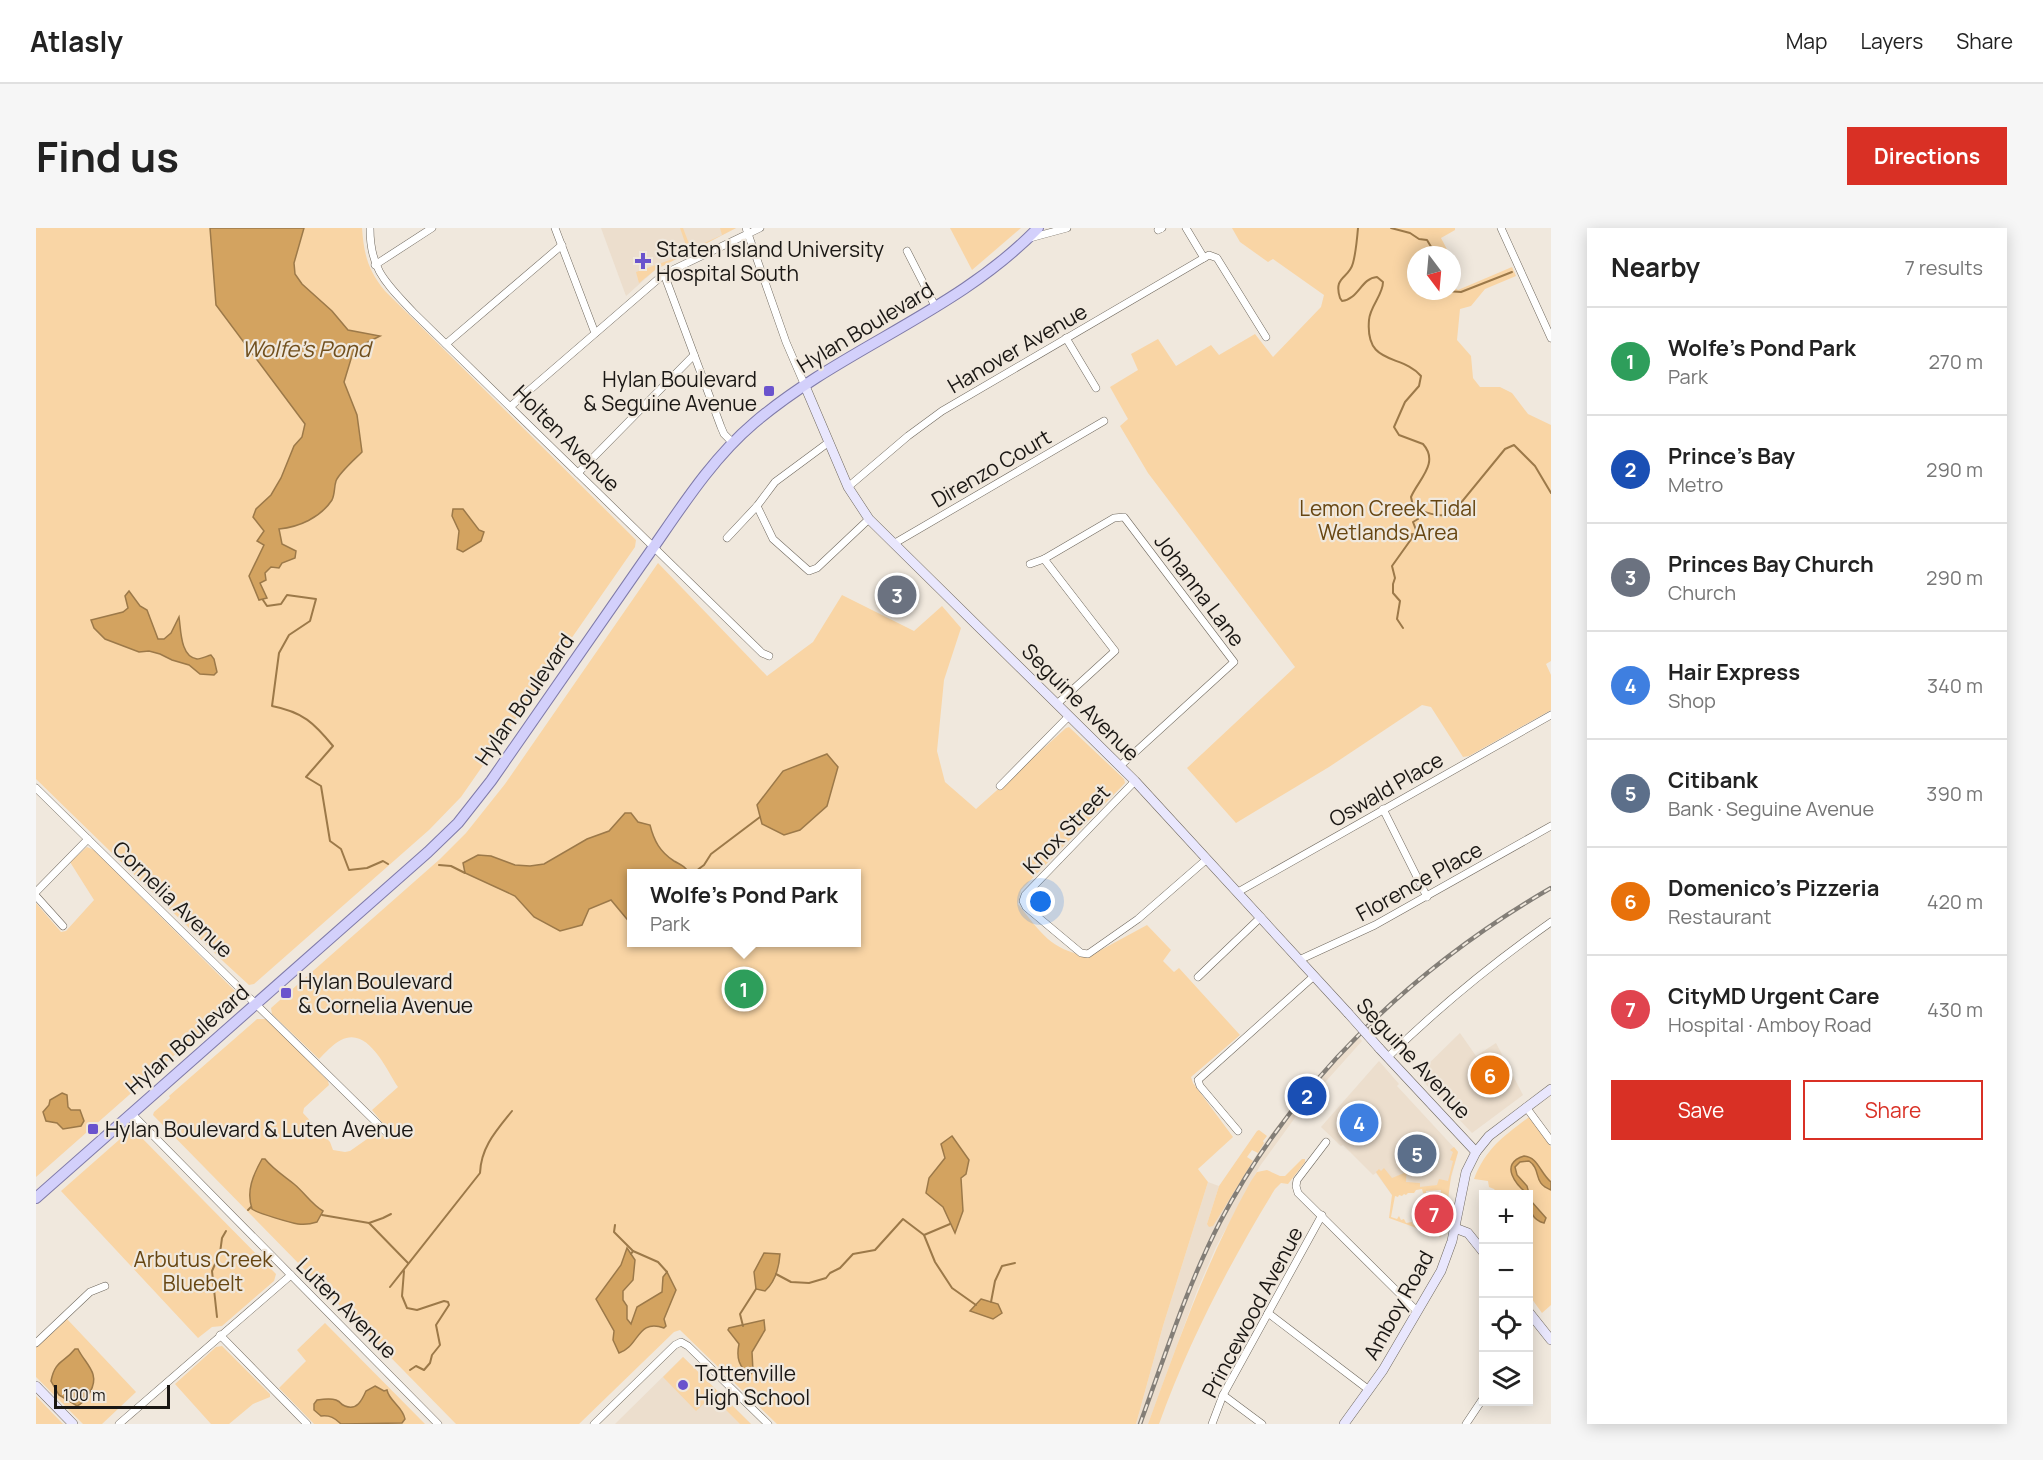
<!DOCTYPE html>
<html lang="en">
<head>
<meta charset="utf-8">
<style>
	body { margin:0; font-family:Manrope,sans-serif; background:#f6f6f6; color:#222 }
	.controls { position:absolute; right:18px; bottom:18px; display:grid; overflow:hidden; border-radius:0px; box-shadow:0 3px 15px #0003 }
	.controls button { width:54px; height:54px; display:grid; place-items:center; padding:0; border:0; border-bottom:2px solid #e0e0e0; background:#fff; color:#222; font:30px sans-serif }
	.compass { position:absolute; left:1371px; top:18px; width:54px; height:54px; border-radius:50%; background:#fff; box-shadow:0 3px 15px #0003; rotate:164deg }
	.scale { position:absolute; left:18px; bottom:15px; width:116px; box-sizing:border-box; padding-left:6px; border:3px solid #1a1714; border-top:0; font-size:16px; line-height:21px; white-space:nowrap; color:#1a1714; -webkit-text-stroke:4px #f0e8dd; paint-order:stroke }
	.you { position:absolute; left:1005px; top:674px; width:21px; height:21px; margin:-15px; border:4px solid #fff; border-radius:50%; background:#1a73e8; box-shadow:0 0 0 9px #1a73e833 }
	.badge { display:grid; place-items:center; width:39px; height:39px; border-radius:50%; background:#d93025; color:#fff; font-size:20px; font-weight:700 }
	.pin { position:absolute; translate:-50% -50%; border:3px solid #fff; box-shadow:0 2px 6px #0006 }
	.popup { position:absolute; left:591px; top:641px; width:234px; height:78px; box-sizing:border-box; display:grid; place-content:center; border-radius:0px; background:#fff; filter:drop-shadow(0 2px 4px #0005); font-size:20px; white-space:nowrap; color:#767676 }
	.popup b { font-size:22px; color:#222 }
	.popup::after { content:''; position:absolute; left:50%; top:100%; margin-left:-12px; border:12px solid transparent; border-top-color:#fff }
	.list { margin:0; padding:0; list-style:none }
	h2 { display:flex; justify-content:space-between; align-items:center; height:78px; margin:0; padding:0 24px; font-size:26px }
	h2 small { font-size:20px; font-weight:400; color:#767676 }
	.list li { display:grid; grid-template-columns:39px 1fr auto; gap:18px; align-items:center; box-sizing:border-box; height:108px; padding:0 24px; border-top:2px solid #e0e0e0 }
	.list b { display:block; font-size:22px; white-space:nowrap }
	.list p { margin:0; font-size:20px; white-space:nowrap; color:#767676 }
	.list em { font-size:20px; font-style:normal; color:#767676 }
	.actions { display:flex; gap:12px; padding:18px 24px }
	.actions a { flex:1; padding:14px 0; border:2px solid #d93025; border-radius:0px; text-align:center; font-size:21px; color:#d93025 }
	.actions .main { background:#d93025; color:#fff }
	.icon { flex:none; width:33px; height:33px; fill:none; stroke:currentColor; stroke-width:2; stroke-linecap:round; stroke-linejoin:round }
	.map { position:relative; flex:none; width:1515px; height:1196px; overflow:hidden; border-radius:0px }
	header { display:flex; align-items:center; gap:36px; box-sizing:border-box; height:84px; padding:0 30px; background:#fff; border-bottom:2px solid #e0e0e0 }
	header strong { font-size:28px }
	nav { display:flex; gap:33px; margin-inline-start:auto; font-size:21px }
	.intro { display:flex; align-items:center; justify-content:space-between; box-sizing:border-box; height:144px; padding:0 36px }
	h1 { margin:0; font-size:42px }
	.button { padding:15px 27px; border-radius:0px; background:#d93025; color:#fff; font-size:21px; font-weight:700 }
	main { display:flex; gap:36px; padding:0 36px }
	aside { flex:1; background:#fff; border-radius:0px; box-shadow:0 3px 15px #0003 }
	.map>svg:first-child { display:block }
	.built { fill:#ecdecd }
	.green { fill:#f9d5a5; fill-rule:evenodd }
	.water { fill:#d3a360; stroke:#9c7949; stroke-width:1.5 }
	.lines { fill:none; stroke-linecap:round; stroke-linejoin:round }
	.stream { stroke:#9c7949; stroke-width:2 }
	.street-casing { stroke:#6f685e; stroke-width:8 }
	.secondary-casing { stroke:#6f685e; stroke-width:10 }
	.primary-casing { stroke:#7f7aa8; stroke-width:12 }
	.street { stroke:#fff; stroke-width:7 }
	.secondary { stroke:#e9e7fd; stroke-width:9 }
	.primary { stroke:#d3d0fb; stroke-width:10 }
	.rail-casing { stroke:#837e77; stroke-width:4.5 }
	.rail { stroke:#f0e8dd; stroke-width:2; stroke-dasharray:7; stroke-linecap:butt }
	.secondary-bridge-casing { stroke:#6f685e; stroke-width:10; stroke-linecap:butt }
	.secondary-bridge { stroke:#e9e7fd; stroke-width:9 }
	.poi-dot { fill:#6a53cd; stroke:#f0e8dd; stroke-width:2 }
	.labels { text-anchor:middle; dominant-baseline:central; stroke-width:4.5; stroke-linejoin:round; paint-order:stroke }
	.poi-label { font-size:21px; fill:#1a1714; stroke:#f0e8dd; text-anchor:start }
	.street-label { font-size:21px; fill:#1a1714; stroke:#f0e8dd }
	.park-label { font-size:21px; fill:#674612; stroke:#f0e8dd }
	.water-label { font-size:22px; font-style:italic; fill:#704f1d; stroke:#f0e8dd }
</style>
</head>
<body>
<header>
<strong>Atlasly</strong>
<nav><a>Map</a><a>Layers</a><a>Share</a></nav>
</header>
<div class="intro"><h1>Find us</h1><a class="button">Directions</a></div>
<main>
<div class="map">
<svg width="1515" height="1196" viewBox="0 0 1515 1196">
	<rect width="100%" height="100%" fill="#f0e8dd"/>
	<g class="built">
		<path d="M565 0H700L619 42 590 68Z"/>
		<path d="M1424 805 1440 828 1460 815 1487 867 1436 905 1381 847Z"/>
		<path d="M1320 806 1326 813 1266 880 1224 938 1180 1019 1161 1063 1112 1196H1100L1127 1098 1172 954 1183 958 1171 996 1197 964 1228 915 1263 870Z"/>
		<path d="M1343 833 1363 856 1361 858 1422 924 1414 954 1356 967 1340 945 1337 947 1307 917 1305 918 1285 899Z"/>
		<path d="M647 1129 715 1196H579Z"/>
	</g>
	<g class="green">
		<path d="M0 0H326C328 27 332 42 349 63L600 312 599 319 425 569 393 602 218 756 213 757 189 735 0 551Z"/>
		<path d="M644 0H647L655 21 686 7 684 0H700L619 42 603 55 600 44 645 28 652 23Z"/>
		<path d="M914 0H985L936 42Z"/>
		<path d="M1196 0H1419V2L1405 10 1414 27H1380V63H1416V55L1419 60 1422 62 1476 39 1480 48 1449 61 1435 78 1424 81 1421 112 1435 128 1437 150 1444 159H1464L1476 165 1492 186 1515 197V433L1510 436 1515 447V482L1433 528 1427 529 1395 479 1386 477 1293 539 1200 595 1151 540 1259 439 1112 245 1084 198 1092 191 1074 159 1102 142 1095 126 1122 111 1140 138 1175 117 1183 127 1219 106 1237 129 1285 79 1288 67 1237 31 1232 34 1204 14Z"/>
		<path d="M622 335 731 448 777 414 806 367 878 403 906 378 925 400 908 452 901 523 909 554 940 581 1030 500 1033 499 1088 551 1089 555 985 662 982 676C1006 706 1013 720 1052 729L1111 697 1135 722 1127 733 1138 744 1143 740 1204 807 1155 849 1157 855 1197 909 1162 941 1172 954 1127 1098 1100 1196H741L644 1102 638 1104 543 1196H420L117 887 118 884 134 870 133 868 221 791H231L292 853 293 857 268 880 267 885 294 914 297 922 309 924 314 923 341 904 350 910 353 909V903L336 882 362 859C350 841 332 798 305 812 297 816 289 825 283 831L236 786 235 780 404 631 430 605 469 556ZM596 646H820V714H596Z"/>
		<path d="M51 619 58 622 202 766 194 778 0 949V675L25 704 30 703 58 672 34 634Z"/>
		<path d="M1493 889 1515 919V1077L1506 1085 1493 1067V1007L1497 1003 1493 996 1492 966H1462L1458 961 1453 959 1452 953 1438 951C1450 920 1468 908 1493 889Z"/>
		<path d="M1223 902 1231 908 1227 913 1228 915 1222 925 1216 922 1211 929 1217 933 1177 998 1173 999 1171 996 1183 958 1221 903Z"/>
		<path d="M92 904 96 907 100 904 240 1046 238 1053 186 1098 176 1099 162 1110 25 963Z"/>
		<path d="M1375 911 1372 915 1370 954 1384 955V959L1401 957 1403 951 1412 953 1417 933 1414 932 1417 924 1414 922 1418 919 1422 924 1415 948 1409 996H1405L1406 986H1405V982L1402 981 1405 962 1390 963V965H1387L1386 961 1380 962 1378 965H1372L1370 967 1368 966 1366 968 1363 967 1362 969 1359 968 1355 989 1361 991 1363 988 1365 992 1368 991 1370 995 1376 994 1377 997 1380 996 1381 998 1384 997 1394 1003 1406 1006 1405 1009 1353 990 1356 967 1340 944 1343 941 1345 943 1348 940 1356 950 1368 945 1370 919 1366 917Z"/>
		<path d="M1266 931H1269V934L1252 956 1245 955 1239 961C1193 1036 1153 1113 1123 1196H1112C1143 1112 1171 1031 1215 953L1221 944 1231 942 1244 948H1249Z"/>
		<path d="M31 1091 100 1164 66 1196H47L0 1149V1119Z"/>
		<path d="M289 1095 389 1196H278L243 1160 270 1133 261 1122Z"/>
		<path d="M186 1118 234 1166V1169L217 1176 193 1196H175L139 1156 180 1119Z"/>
		<path d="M647 1129 715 1196H704L676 1168 660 1183 627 1149Z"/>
		<path d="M0 1168 27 1196H0Z"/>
	</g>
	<g class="water">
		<path d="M174 0H268L258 35 259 46 266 56 296 83 312 102 344 108 318 121 308 154 321 187 326 224C319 231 303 245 300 253 298 259 299 266 296 272 284 290 263 299 243 301L246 316 260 323 259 330 246 335 243 340 235 339 229 345 230 352 224 355 231 370 223 372 213 348 228 317 221 313 228 303 217 289 220 281 235 267 245 250 258 218 266 209 269 196 180 77Z"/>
		<path d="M417 281H427L443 302 448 304 445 313 427 324 421 321 423 303 416 288Z"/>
		<path d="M93 363 104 378 111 382 122 411H128L135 405 143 389C145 401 144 429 161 431 165 431 171 428 175 427L178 431 181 444 178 447 164 446 153 437 136 432 124 426 113 423 103 424 69 411 58 400 55 392 87 384 92 380 89 368Z"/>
		<path d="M791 526 802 539 791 578 764 602 748 607 726 596 721 577 747 543Z"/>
		<path d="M589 585H595L602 594 614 597C618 613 624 624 638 633 645 637 649 638 653 645L596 646 595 696 575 672 553 681 546 697 524 703 498 689 479 668 429 645 427 635 442 627 455 628 479 637 494 638 508 636 551 611 573 603Z"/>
		<path d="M26 865 31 867 32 879 35 882H44L48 893 45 898 27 901 21 895 10 893 7 884 13 877 14 872Z"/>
		<path d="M916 908 933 932 930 946 925 950 927 983 919 1005 907 979 890 965 893 950 909 930 905 916Z"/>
		<path d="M1488 928C1502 929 1504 945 1515 954V962C1496 955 1506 942 1493 933L1484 934 1479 939 1481 947 1491 958 1495 973 1510 990 1508 995C1495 992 1492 978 1492 966 1481 958 1462 936 1488 928Z"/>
		<path d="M226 931H229C237 941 248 948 258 956 269 965 275 976 287 983L281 994C275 996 269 997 262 996 255 995 221 985 216 981 210 963 217 947 226 931Z"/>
		<path d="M591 1020 599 1032 597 1052 587 1063V1072L591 1078V1091L595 1096 601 1079 626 1064 627 1049 631 1044 640 1062 628 1091 630 1098 628 1100C601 1090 603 1119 583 1125L577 1112 578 1103 560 1071 585 1037Z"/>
		<path d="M728 1025 744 1026C743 1040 740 1053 729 1063L720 1061 718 1044Z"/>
		<path d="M945 1071 962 1076 966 1085 957 1091 934 1083Z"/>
		<path d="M728 1092 729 1102 716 1124 717 1143 714 1147C703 1139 700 1130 703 1116L692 1102 693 1100Z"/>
		<path d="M39 1121H42C49 1136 65 1145 54 1164 50 1170 48 1175 41 1178L23 1167 15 1153C19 1132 28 1135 39 1121Z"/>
		<path d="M339 1158 348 1163 351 1162C353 1173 367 1179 369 1191L366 1195 305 1196C299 1190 294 1187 285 1188L278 1182V1176L281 1172C287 1171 295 1170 300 1172 307 1175 302 1175 309 1178 321 1183 326 1172 330 1163Z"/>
	</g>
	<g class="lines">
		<g class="stream">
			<path d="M1322 0C1321 12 1320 24 1317 35 1313 51 1297 48 1304 70L1306 73C1323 71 1325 50 1341 49L1347 54C1347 67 1334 78 1333 92 1329 139 1366 125 1385 148L1383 158 1369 174 1358 199 1363 207 1387 216C1404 235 1382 252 1375 269L1377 278C1387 285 1403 289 1415 287L1469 221 1478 217 1499 238 1515 265"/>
			<path d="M1355 0 1374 5 1383 11 1391 12 1400 27"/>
			<path d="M1409 63 1425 64 1476 44"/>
			<path d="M227 372 231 378 245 376 251 367 280 371 274 393 253 407 243 425 236 478C267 484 278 495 297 518L270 549 285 558 294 613 305 621 313 642 331 640 347 633 352 636"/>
			<path d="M1367 400 1361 391 1364 373 1357 365V356L1359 350 1356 338 1376 310V306L1382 307 1377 294 1382 291 1379 280"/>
			<path d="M403 637 415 638 429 645"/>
			<path d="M656 646 668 637 675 626 724 589"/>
			<path d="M212 982 215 979"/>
			<path d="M286 987 333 995 347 990 355 986"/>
			<path d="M333 995 372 1035"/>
			<path d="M579 997 578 1004 597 1023"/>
			<path d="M888 1007 899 1034 916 1060 940 1077"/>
			<path d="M595 1026 597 1023 622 1034 631 1044"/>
			<path d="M368 1043 366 1068 371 1080 381 1082 408 1073 412 1074 413 1077 400 1097 404 1117 396 1127 394 1135 388 1142 380 1138 374 1142"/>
			<path d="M740 1046 755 1054 773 1055 790 1050 794 1045 804 1040 817 1026 839 1022 867 991 888 1007 914 996"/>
			<path d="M354 1059 444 945C445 919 460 903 476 883"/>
			<path d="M955 1074 959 1053 966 1038 979 1035"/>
			<path d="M181 1089 176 1043 184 1025 186 1010 190 1003"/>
			<path d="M707 1098 704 1086 720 1061"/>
		</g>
		<g class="street-casing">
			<g id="street">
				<path d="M334 0C334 42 350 55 377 84L726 425 733 428"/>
				<path d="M519 0 559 105"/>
				<path d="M710 0 750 114 769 158"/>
				<path d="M1150 0 1168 30"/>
				<path d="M1465 0 1515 110"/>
				<path d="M1122 2 1126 0"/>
				<path d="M994 10 1031 0"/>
				<path d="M871 23 900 80"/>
				<path d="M339 37 396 0"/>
				<path d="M628 46 685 199 688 206 697 215"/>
				<path d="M1030 110 1060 160"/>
				<path d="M410 116 526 17"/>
				<path d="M475 178 628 46 724 0"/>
				<path d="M542 245 658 127"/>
				<path d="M812 259 872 208 906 183 1173 27 1181 30 1230 109"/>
				<path d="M721 278 737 311 773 343 781 340 833 291"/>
				<path d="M691 310 721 278 739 254 793 214"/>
				<path d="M859 315 1068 193"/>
				<path d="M1008 331 1079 423 1021 476"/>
				<path d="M994 336 1008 331 1078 290 1088 289 1198 434 1084 538"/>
				<path d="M1099 553 989 667 987 673 990 679 1045 725 1052 726 1102 691 1171 631"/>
				<path d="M964 558 1033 488"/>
				<path d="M0 560 352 906"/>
				<path d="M1347 581 1391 669"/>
				<path d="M0 664 52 611"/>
				<path d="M1202 664 1515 487"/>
				<path d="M0 668 27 698"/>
				<path d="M1263 732 1339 697 1515 598"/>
				<path d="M1162 749 1225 689"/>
				<path d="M1352 829C1403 779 1457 735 1515 694"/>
				<path d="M1490 879 1515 913"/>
				<path d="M95 885 402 1196"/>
				<path d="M1202 903 1164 858 1162 852 1278 748"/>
				<path d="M1290 914 1261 952 1260 958 1262 965 1381 1083"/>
				<path d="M1232 1085 1333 1162"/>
				<path d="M184 1107 271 1196"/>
				<path d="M0 1115 54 1064 69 1058"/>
				<path d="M1187 1167 1226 1196"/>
				<path d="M83 1196 255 1047"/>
				<path d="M558 1196 639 1117 645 1114 652 1118 732 1196"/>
				<path d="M1176 1196 1187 1167 1286 987"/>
				<path d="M1430 1196 1448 1169"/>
			</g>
		</g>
		<g class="secondary-casing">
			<g id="secondary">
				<path d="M769 158 812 259 833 291 1099 553 1312 785"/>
				<path d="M1343 820 1440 924"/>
				<path d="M1419 1000 1432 1005 1448 1025"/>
				<path d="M1492 1083 1515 1112"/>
				<path d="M0 1158 37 1196"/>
				<path d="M1308 1196 1347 1142 1405 1043 1416 1013 1430 944 1440 924 1453 908 1515 861"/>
			</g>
		</g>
		<g class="primary-casing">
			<path id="primary" d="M0 970 392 624 422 595 455 553C505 481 555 409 605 337 640 288 672 234 718 195 806 120 921 84 1002 0"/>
		</g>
		<use href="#street" class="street"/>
		<use href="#secondary" class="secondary"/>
		<use href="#primary" class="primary"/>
		<g class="rail-casing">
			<path id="rail" d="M1104 1196C1129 1128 1151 1058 1184 994 1258 853 1378 739 1515 660"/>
		</g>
		<use href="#rail" class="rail"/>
		<g class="secondary-bridge-casing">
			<path id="secondary-bridge" d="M1312 785 1343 820"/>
		</g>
		<use href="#secondary-bridge" class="secondary-bridge"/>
	</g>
	<g class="poi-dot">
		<path d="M604 24h6v6h6v6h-6v6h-6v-6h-6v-6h6z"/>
		<rect x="727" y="157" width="12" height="12" rx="3"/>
		<rect x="244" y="759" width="12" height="12" rx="3"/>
		<rect x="51" y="895" width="12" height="12" rx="3"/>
		<circle cx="647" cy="1157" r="6"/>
	</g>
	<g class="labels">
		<g class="poi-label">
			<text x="620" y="21">Staten Island University<tspan x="620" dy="24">Hospital South</tspan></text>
			<text x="721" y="151" text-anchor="end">Hylan Boulevard<tspan x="721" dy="24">&amp; Seguine Avenue</tspan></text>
			<text x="262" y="753">Hylan Boulevard<tspan x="262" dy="24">&amp; Cornelia Avenue</tspan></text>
			<text x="69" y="901">Hylan Boulevard &amp; Luten Avenue</text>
			<text x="659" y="1145">Tottenville<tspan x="659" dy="24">High School</tspan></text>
		</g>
		<g class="street-label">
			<text transform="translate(829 99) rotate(-31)">Hylan Boulevard</text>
			<text transform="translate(981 120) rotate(-30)">Hanover Avenue</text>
			<text transform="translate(531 210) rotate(45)">Holten Avenue</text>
			<text transform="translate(955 240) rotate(-30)">Direnzo Court</text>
			<text transform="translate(1164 362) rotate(53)">Johanna Lane</text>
			<text transform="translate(488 471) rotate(-55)">Hylan Boulevard</text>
			<text transform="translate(1045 474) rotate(45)">Seguine Avenue</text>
			<text transform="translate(1350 561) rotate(-30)">Oswald Place</text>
			<text transform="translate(1030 601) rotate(-46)">Knox Street</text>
			<text transform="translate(1383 653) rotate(-29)">Florence Place</text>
			<text transform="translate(137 671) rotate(44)">Cornelia Avenue</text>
			<text transform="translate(151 811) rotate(-41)">Hylan Boulevard</text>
			<text transform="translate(1378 830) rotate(47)">Seguine Avenue</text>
			<text transform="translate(1362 1077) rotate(-61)">Amboy Road</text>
			<text transform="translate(311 1080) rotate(45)">Luten Avenue</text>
			<text transform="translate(1216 1084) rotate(-62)">Princewood Avenue</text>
		</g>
		<g class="park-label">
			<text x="1352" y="280">Lemon Creek Tidal<tspan x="1352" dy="24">Wetlands Area</tspan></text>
			<text x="167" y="1031">Arbutus Creek<tspan x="167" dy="24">Bluebelt</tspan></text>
		</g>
		<g class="water-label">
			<text x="270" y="121">Wolfe's Pond</text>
		</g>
	</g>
</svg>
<div class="controls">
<button>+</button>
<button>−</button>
<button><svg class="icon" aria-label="locate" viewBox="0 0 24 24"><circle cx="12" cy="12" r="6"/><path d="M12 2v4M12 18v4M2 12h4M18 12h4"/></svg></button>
<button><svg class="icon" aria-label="layers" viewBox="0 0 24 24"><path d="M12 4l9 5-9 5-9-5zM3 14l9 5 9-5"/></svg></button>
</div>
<svg class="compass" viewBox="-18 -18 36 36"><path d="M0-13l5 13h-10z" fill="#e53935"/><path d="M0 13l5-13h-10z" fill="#767676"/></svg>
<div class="scale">100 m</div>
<div class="you"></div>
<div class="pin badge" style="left:708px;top:761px;background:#2e9e5b">1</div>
<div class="popup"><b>Wolfe's Pond Park</b>Park</div>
<div class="pin badge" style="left:1271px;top:868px;background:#1a4fb4">2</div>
<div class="pin badge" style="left:861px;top:367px;background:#6b7280">3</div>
<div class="pin badge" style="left:1323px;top:895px;background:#3f7fe0">4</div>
<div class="pin badge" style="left:1381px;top:926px;background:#5c6f8a">5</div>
<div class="pin badge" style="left:1454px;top:847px;background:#e8710a">6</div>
<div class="pin badge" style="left:1398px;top:986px;background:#e0444e">7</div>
</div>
<aside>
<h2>Nearby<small>7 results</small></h2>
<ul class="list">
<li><span class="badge" style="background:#2e9e5b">1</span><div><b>Wolfe's Pond Park</b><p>Park</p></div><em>270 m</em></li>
<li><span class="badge" style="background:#1a4fb4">2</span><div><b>Prince’s Bay</b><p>Metro</p></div><em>290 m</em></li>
<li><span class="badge" style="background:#6b7280">3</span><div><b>Princes Bay Church</b><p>Church</p></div><em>290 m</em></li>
<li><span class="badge" style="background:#3f7fe0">4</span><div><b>Hair Express</b><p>Shop</p></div><em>340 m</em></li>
<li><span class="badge" style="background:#5c6f8a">5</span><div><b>Citibank</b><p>Bank · Seguine Avenue</p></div><em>390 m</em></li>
<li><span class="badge" style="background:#e8710a">6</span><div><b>Domenico's Pizzeria</b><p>Restaurant</p></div><em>420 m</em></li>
<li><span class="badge" style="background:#e0444e">7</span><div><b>CityMD Urgent Care</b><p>Hospital · Amboy Road</p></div><em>430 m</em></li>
</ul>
<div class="actions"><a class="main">Save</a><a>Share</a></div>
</aside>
</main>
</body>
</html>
